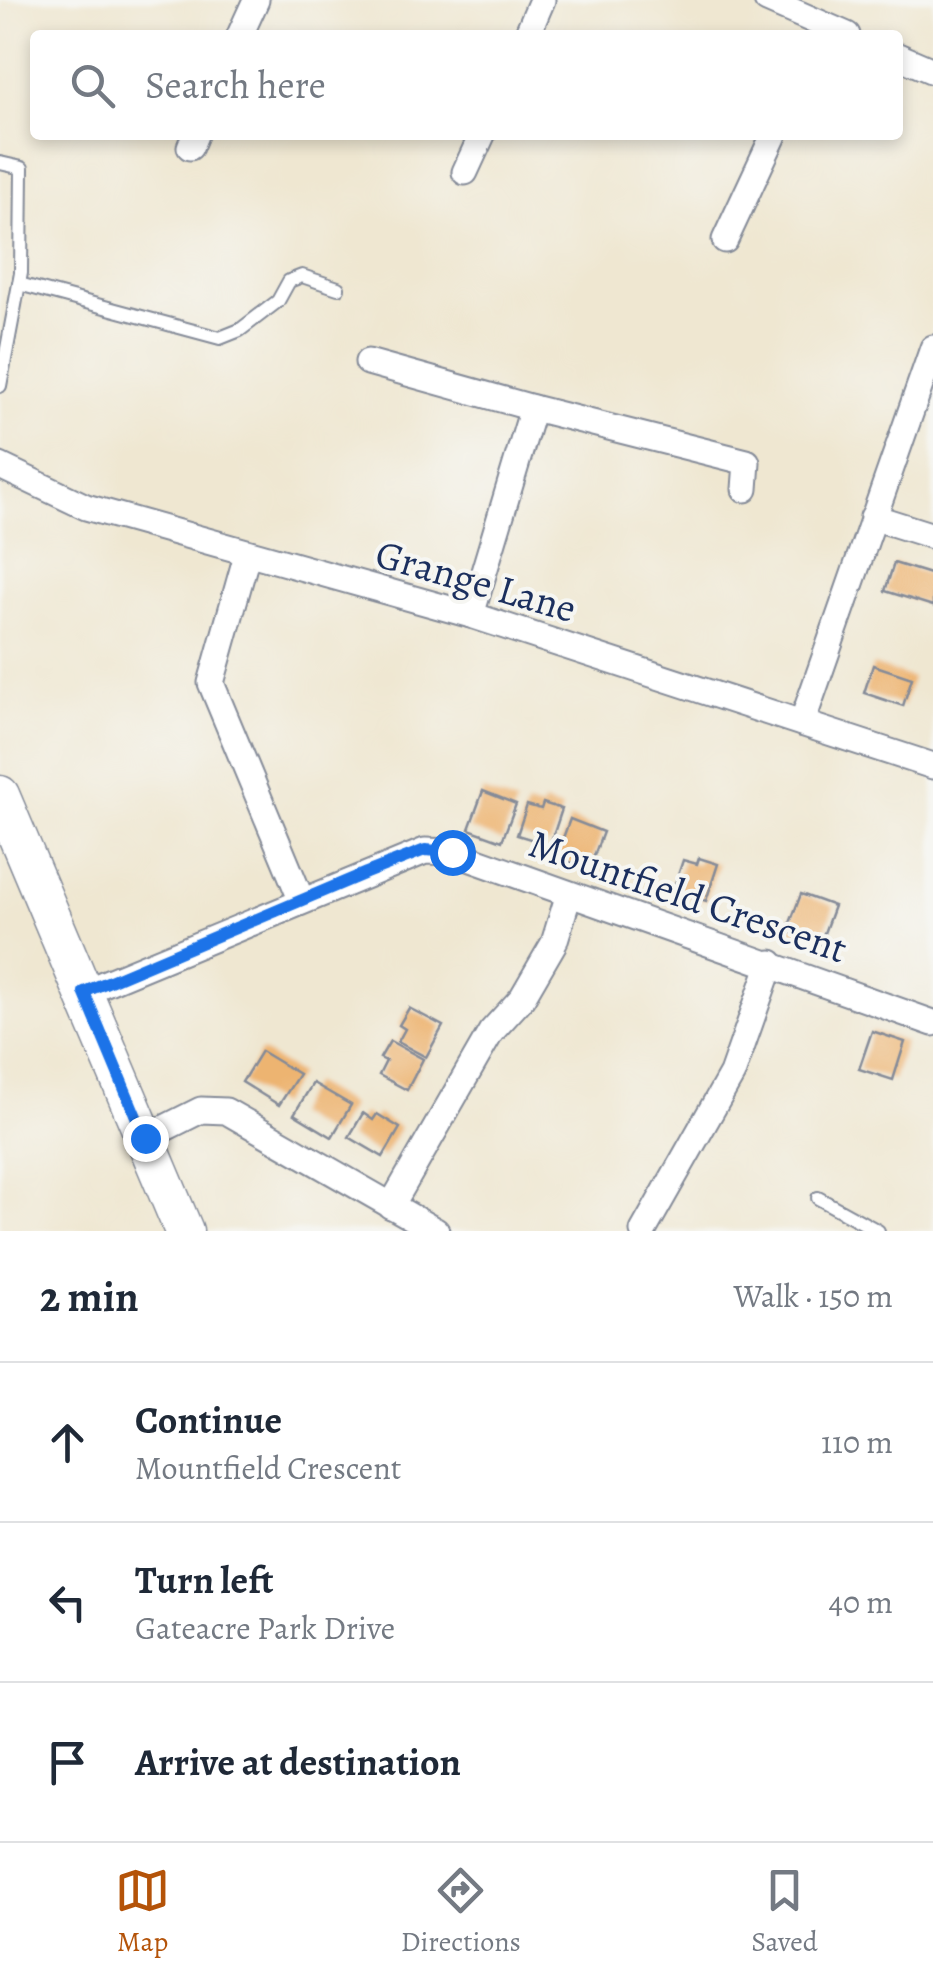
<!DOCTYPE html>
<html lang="en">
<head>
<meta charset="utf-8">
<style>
	body { margin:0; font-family:Alegreya,serif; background:#f2f2f3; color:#1f2937 }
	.stop { position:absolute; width:30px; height:30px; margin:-22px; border:8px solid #1a73e8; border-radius:50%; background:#fff }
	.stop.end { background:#1a73e8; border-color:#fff; box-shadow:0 2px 10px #0008 }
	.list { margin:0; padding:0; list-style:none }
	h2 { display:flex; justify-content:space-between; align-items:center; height:130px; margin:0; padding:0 40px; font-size:42px }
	h2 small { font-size:32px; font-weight:400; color:#747a83 }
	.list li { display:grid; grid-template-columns:65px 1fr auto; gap:30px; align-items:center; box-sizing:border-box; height:160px; padding:0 40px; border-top:2px solid #e0e1e3 }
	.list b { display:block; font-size:38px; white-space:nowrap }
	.list p { margin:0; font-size:32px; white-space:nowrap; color:#747a83 }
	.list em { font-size:32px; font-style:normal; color:#747a83 }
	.icon { flex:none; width:55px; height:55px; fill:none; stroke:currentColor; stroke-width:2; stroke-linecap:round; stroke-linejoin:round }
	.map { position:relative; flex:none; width:933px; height:1231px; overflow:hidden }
	.search { position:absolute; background:#fff; box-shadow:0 5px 15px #0003; left:30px; right:30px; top:30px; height:110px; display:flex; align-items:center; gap:25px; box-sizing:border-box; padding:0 35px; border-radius:10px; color:#747a83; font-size:38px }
	.sheet { height:610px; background:#fff }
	nav { display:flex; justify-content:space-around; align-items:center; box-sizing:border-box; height:140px; border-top:2px solid #e0e1e3; background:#fff; font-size:28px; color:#747a83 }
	nav a { display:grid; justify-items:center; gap:5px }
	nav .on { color:#b45309 }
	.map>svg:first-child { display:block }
	.building { fill:#edb471 }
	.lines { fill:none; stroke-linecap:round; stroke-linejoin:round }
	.lane-casing { stroke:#858b98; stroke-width:16 }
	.street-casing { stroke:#858b98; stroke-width:29 }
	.secondary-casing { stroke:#858b98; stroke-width:41 }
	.lane { stroke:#fff; stroke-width:12 }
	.street { stroke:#fff; stroke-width:25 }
	.secondary { stroke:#fff; stroke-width:38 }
	.route { stroke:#1a73e8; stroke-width:12 }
	.labels { text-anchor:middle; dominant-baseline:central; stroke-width:8; stroke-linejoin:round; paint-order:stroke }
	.street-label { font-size:40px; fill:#1b2f5e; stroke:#f6f6f2 }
</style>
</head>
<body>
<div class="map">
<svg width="933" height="1231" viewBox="0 0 933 1231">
	<rect width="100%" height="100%" fill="#f6f6f2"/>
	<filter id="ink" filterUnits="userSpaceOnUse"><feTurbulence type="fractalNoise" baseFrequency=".01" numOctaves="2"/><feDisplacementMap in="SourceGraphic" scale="20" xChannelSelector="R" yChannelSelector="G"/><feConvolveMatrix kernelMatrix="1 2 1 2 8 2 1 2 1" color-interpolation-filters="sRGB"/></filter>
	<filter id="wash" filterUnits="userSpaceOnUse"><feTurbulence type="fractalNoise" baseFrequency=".0048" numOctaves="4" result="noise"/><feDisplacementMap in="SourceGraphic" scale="40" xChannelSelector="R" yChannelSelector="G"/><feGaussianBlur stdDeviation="2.25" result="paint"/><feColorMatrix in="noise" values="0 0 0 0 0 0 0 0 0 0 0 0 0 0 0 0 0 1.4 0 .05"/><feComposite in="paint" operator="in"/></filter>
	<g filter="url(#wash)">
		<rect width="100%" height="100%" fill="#efe7d1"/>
		<g id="blocks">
			<g class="building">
				<path d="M894 563 933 575V606L885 591Z"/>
				<path d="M873 665 912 678 903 706 864 693Z"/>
				<path d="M483 791 516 804 502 841 469 829Z"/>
				<path d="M543 803 562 809 550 845 517 835 527 805 541 809Z"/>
				<path d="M570 819 603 832 589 869 556 857Z"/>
				<path d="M699 858 718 864 706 901 673 890 683 860 697 864Z"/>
				<path d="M801 894 834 906 820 944 787 931Z"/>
				<path d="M409 1008 443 1026 426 1057 398 1042 405 1029 399 1025Z"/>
				<path d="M872 1031 905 1042 893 1080 859 1069Z"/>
				<path d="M390 1041 423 1059 407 1090 379 1075 386 1061 380 1058Z"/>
				<path d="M261 1051 299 1074 279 1105 242 1082Z"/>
				<path d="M313 1083 351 1105 332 1137 294 1114Z"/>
				<path d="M363 1113 373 1120 377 1114 400 1128 383 1157 349 1137Z"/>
			</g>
		</g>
	</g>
	<g filter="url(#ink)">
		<use href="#blocks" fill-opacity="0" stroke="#858b98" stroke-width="2.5"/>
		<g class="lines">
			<g class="lane-casing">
				<g id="lane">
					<path d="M0 163 22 168 21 273 0 386"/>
					<path d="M19 284 220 338 240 330 278 301 289 281 302 276 338 288"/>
					<path d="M818 1198 878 1231"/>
				</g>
			</g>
			<g class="street-casing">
				<g id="street">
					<path d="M767 0 847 35"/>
					<path d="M240 35 256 0"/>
					<path d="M527 35 542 0"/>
					<path d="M898 56 933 71"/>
					<path d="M190 147 195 135"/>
					<path d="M465 172 482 135"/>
					<path d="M725 240 774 135"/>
					<path d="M368 362 533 408 747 462 745 489"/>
					<path d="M0 466 86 507 471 615 933 766"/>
					<path d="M873 517 933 536"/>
					<path d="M247 555 211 683 301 899"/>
					<path d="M471 615 533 408"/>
					<path d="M802 723 933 348"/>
					<path d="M84 992 425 851 452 852 933 1023"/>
					<path d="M145 1138 201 1110 226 1111 436 1231"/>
					<path d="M391 1206 491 1032 522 998 554 943 569 894"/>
					<path d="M643 1231 732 1074 771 963"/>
				</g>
			</g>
			<g class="secondary-casing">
				<path id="secondary" d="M0 795 184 1231"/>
			</g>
			<use href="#lane" class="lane"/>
			<use href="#street" class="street"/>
			<use href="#secondary" class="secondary"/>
		</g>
	</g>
	<g class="lines" filter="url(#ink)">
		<path class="route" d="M145 1138 84 992 366 873 425 850 452 852"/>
	</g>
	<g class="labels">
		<g class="street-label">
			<text transform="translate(476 581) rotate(16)">Grange Lane</text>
			<text transform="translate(688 896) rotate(19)">Mountfield Crescent</text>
		</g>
	</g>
</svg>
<div class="stop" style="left:452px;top:852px"></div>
<div class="stop end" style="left:145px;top:1138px"></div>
<div class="search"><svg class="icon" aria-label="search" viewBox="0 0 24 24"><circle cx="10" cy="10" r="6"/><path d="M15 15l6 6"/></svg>Search here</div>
</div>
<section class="sheet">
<h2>2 min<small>Walk · 150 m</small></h2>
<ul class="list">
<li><svg class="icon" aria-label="ahead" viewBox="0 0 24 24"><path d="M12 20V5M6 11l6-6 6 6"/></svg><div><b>Continue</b><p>Mountfield Crescent</p></div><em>110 m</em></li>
<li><svg class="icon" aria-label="left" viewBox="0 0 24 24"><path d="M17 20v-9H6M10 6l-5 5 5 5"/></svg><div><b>Turn left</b><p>Gateacre Park Drive</p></div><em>40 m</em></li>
<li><svg class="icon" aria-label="arrive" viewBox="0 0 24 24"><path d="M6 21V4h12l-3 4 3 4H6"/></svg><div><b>Arrive at destination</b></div></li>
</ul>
</section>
<nav>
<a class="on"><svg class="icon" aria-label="map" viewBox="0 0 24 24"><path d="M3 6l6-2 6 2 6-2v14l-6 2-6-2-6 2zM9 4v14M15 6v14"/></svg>Map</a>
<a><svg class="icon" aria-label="directions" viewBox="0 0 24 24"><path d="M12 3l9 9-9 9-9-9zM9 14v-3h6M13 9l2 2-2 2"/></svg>Directions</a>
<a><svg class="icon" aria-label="saved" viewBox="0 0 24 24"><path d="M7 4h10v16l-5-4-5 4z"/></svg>Saved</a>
</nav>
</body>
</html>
